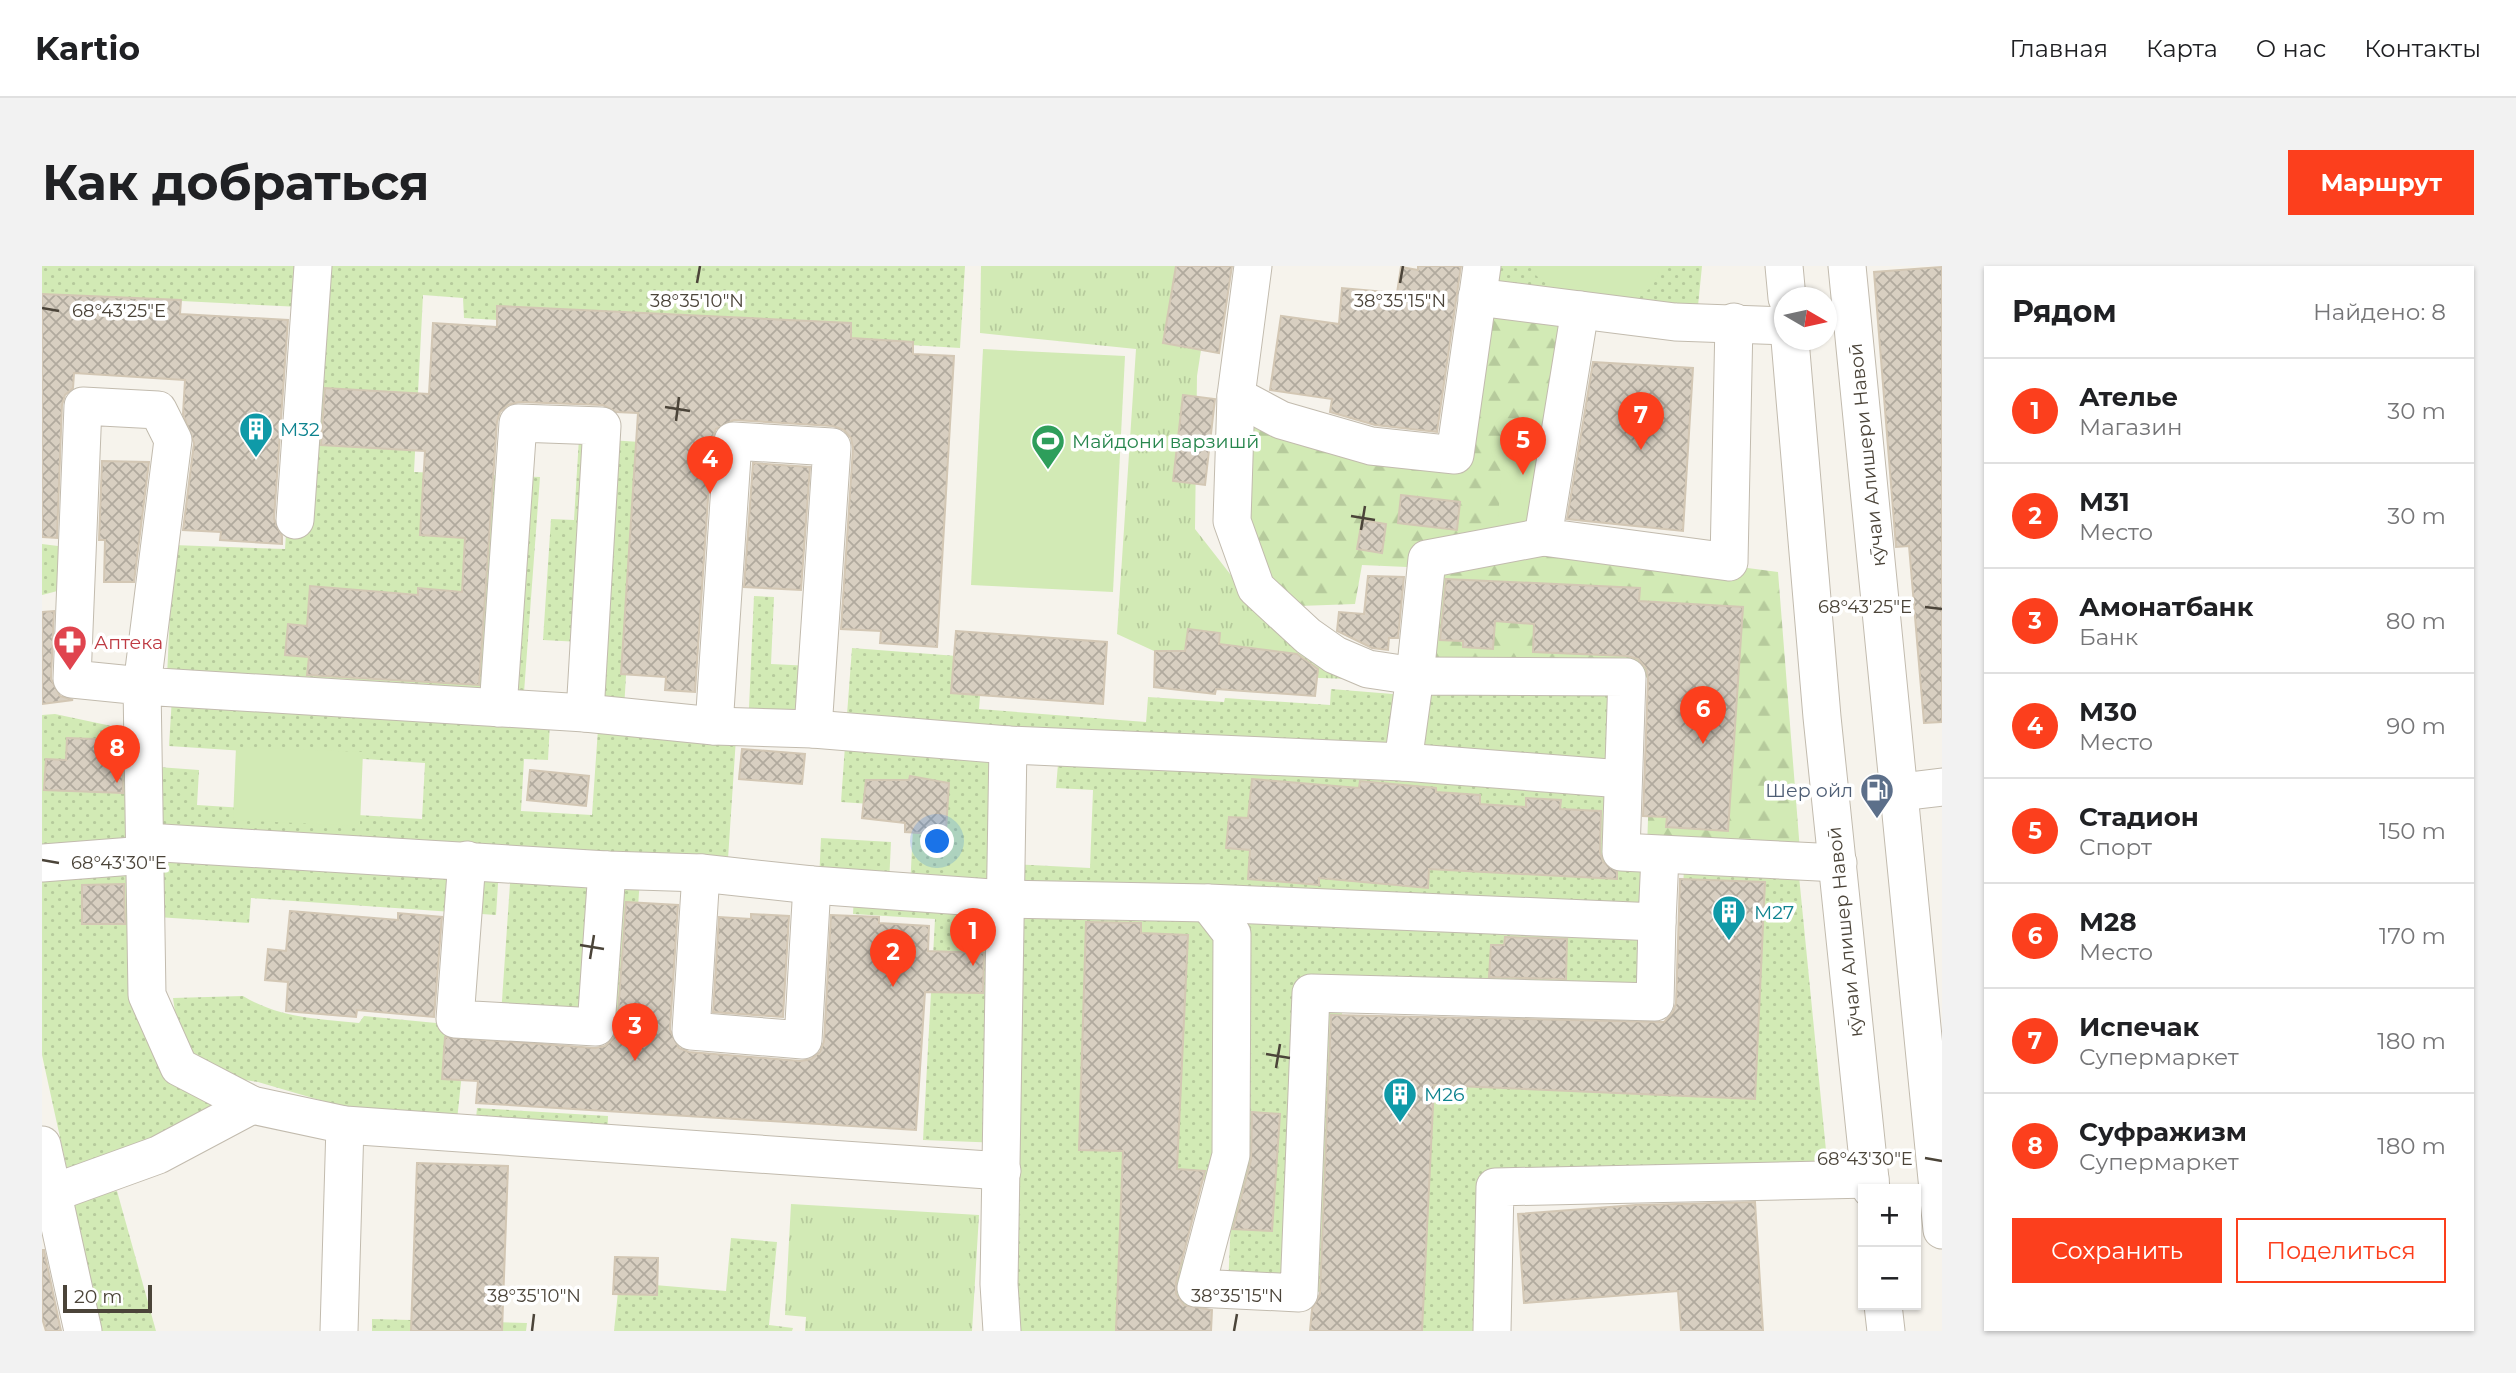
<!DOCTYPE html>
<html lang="ru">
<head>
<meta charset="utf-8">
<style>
	body { margin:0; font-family:Montserrat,sans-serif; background:#f2f2f2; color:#202124 }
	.controls { position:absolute; right:21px; bottom:21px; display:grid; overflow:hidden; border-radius:0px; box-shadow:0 2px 5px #0004 }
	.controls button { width:63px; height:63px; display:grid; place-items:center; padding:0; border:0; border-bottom:2px solid #e0e0e0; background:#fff; color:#202124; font:35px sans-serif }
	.compass { position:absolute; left:1732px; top:21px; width:63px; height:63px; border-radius:50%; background:#fff; box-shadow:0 2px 5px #0004; rotate:99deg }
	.scale { position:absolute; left:21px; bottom:18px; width:89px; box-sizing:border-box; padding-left:7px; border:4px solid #4b4439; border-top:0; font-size:19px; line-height:24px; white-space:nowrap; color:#4b4439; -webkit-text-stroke:5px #fff; paint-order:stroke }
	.you { position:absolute; left:896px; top:576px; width:24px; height:24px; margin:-18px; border:5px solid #fff; border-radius:50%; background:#1a73e8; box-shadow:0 0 0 10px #1a73e833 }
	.badge { display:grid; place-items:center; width:46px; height:46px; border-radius:50%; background:#fc3f1d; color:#fff; font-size:23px; font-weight:700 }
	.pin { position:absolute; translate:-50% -58px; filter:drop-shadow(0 2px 4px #0008) }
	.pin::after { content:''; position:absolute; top:37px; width:24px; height:21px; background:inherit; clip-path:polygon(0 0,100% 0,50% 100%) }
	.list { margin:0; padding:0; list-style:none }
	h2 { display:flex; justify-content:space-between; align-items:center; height:91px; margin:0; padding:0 28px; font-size:30px }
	h2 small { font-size:23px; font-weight:400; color:#757577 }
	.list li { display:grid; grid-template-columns:46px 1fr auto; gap:21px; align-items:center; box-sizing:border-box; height:105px; padding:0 28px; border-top:2px solid #e0e0e0 }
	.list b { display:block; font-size:26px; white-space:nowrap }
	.list p { margin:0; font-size:23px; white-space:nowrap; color:#757577 }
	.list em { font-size:23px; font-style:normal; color:#757577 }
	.actions { display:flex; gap:14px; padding:21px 28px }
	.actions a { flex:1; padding:16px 0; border:2px solid #fc3f1d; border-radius:0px; text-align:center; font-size:24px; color:#fc3f1d }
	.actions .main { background:#fc3f1d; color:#fff }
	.map { position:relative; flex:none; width:1900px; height:1065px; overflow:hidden; border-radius:0px }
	header { display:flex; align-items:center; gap:42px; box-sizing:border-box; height:98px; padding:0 35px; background:#fff; border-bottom:2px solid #e0e0e0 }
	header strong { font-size:33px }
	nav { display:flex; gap:38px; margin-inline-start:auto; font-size:24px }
	.intro { display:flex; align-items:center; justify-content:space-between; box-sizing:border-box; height:168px; padding:0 42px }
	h1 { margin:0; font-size:49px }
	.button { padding:18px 32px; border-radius:0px; background:#fc3f1d; color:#fff; font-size:24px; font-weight:700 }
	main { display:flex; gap:42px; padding:0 42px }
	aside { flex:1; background:#fff; border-radius:0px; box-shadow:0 2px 5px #0004 }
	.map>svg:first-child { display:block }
	.grass { fill:url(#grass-tufts) }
	.forest { fill:url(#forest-firs) }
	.park { fill:url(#park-dots) }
	.garden { fill:#d2eab5 }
	.building { fill:url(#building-cross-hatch); stroke:#d3c7b4; stroke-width:2 }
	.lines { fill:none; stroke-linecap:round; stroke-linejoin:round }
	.minor-casing { stroke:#c2bbae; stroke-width:39 }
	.minor { stroke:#fff; stroke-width:37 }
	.ticks { fill:none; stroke:#4b4439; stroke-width:2.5 }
	.labels { text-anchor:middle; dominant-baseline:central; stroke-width:7; stroke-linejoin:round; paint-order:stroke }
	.culture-label { font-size:19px; fill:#0d838f; stroke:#fff; text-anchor:start }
	.leisure-label { font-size:19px; fill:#27864d; stroke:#fff; text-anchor:start }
	.street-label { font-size:19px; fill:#4b4439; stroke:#fff }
	.health-label { font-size:19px; fill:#be3a42; stroke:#fff; text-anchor:start }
	.service-label { font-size:19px; fill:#4e5e75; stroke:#fff; text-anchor:end }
	.ticks-label { font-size:18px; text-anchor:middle; fill:#4b4439; stroke:#fff; stroke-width:7; stroke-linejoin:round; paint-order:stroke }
</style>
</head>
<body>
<header>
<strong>Kartio</strong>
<nav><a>Главная</a><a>Карта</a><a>О нас</a><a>Контакты</a></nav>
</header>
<div class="intro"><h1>Как добраться</h1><a class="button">Маршрут</a></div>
<main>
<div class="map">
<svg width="1900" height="1065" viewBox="0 0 1900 1065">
	<defs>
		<pattern id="grass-tufts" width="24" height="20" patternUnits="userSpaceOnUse" patternTransform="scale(1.75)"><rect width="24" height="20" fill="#d2eab5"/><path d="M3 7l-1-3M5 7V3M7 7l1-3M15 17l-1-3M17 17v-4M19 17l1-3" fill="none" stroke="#b6ca9c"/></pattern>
		<pattern id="forest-firs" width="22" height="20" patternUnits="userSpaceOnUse" patternTransform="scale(1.75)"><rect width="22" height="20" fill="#d2eab5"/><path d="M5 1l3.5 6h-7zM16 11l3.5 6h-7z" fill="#b6ca9c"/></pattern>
		<pattern id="park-dots" width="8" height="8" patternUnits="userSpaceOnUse" patternTransform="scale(1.75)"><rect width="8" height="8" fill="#d2eab5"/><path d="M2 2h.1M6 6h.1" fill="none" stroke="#b6ca9c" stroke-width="1.8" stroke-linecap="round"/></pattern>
		<pattern id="building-cross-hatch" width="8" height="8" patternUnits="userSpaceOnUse" patternTransform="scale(1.75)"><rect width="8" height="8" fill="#d8cfc1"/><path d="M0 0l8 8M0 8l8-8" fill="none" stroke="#b1aa9e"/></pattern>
	</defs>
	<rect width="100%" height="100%" fill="#f6f3ec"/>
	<g class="grass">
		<path d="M939 0H1172L1155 110 1153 263 1206 331 1307 413 1162 408 1075 368 1094 83 938 67Z"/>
		<path d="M749 938 937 949 930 1065H763L764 1051 743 1049Z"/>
	</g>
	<g class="forest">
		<path d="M1440 39 1522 53 1491 262 1378 288 1365 301 1320 299 1313 338 1257 340 1227 315 1197 251 1207 153 1417 194Z"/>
		<path d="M1501 275 1736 306 1758 585 1605 582 1611 412 1378 391 1390 297Z"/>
	</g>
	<g class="park">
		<path d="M0 0H923L918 82 422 52 421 32 381 29 372 206 498 211 481 440 125 411 131 279 243 283 259 41 0 28Z"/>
		<path d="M1449 0H1660L1656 40 1447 26Z"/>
		<path d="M537 172 598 176 582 443 553 441 557 377 501 374 509 253 532 254Z"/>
		<path d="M0 278 24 281 23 323 0 329Z"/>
		<path d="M712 330 732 331 729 398 769 400 766 467 706 464Z"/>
		<path d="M810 382 941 392 937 443 1104 456 1106 431 1182 436 1183 432 1288 439 1289 423 1363 429 1357 504 804 462Z"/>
		<path d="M1382 405 1603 419 1595 523 1374 501Z"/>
		<path d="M130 431 508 456 506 494 482 493 479 545 550 549 556 463 694 472 685 608 111 569 116 501 157 504 155 539 380 553 383 497 127 480Z"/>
		<path d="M13 448 93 465 132 811 172 842 111 880 26 908 0 789V449Z"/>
		<path d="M803 480 964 488 956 627 868 623 872 541 799 536Z"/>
		<path d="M1016 498 1591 527 1587 595 1624 597 1621 658 967 624 968 598 1048 602 1051 524 1014 522Z"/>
		<path d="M779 572 849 576 847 618 777 614Z"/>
		<path d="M120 580 457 602 454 649 209 632 207 657 115 651Z"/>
		<path d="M1642 599 1756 600 1787 915 1453 926 1446 1065H1344L1360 832 1414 775H1636Z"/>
		<path d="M469 603 598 612 588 758 459 749Z"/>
		<path d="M812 629 960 637V877L881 874 893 653 811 648Z"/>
		<path d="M970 639 1186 645 1171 912 1134 921 1148 1065H976L973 1018Z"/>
		<path d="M1202 647 1625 665 1622 737 1301 723 1288 1026 1186 1022Z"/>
		<path d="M201 730C237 752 275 753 317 757L322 750 425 760 415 854 298 840 216 816 162 807 139 788 131 732Z"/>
		<path d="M435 842 566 850 565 873 433 864Z"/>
		<path d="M75 925 114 1065H59L26 934Z"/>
		<path d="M689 972 735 976 727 1059 751 1062 750 1065H572L577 1016 684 1025Z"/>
		<path d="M330 1053 485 1057 484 1065H330Z"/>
	</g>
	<g class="garden">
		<path d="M1491 0H1618C1612 42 1561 41 1527 30 1513 26 1502 16 1490 6Z"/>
		<path d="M941 83 1083 90 1071 326 929 319Z"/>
		<path d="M1464 164 1504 168 1493 276 1454 272Z"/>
		<path d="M194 481 321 486 318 560 191 554Z"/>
	</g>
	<g class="building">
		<path d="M1134 0H1190L1177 87 1121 77Z"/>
		<path d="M1376 0H1419L1395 166 1333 159 1288 146 1290 133 1228 124 1239 50 1297 58 1300 22 1355 27 1359 1 1376 4Z"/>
		<path d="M1900 1V456L1882 457 1867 280 1854 281 1832 6Z"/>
		<path d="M0 28 139 34 138 48 246 54 232 253 240 270V278L178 274 179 266 141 264 152 177 141 148 143 114 32 107 31 122 23 129 20 139 15 272 0 271Z"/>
		<path d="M455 40 809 57V72L871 76V88L912 90 895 381 838 377 839 365 799 363 811 182 809 172 802 164 791 160 692 154 674 163 670 174 653 426 623 424 624 411 579 408 596 147 574 146 561 139 477 136 466 139 458 146 455 156 437 419 265 409 267 391 243 389 246 358 265 360 268 320 376 329V322L420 326 423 272 378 269 383 185 279 179 283 122 387 128 391 57 455 61Z"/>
		<path d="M1551 96 1651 102 1641 265 1525 253Z"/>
		<path d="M1141 129 1173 133 1163 219 1131 215Z"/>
		<path d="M60 195 107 196 92 316H62L63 274H57Z"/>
		<path d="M711 197 768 201 759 324 702 321Z"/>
		<path d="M1359 229 1418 236 1415 264 1356 257Z"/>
		<path d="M1320 254 1344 258 1340 287 1315 283Z"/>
		<path d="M1326 310 1362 311 1356 372H1347L1346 384 1330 382 1295 365 1297 346 1322 348Z"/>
		<path d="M1404 313 1598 322 1597 335 1701 341 1686 565 1624 561 1625 551 1601 550 1606 412 1604 402 1596 393 1585 390 1491 386 1492 358 1453 355 1451 383 1421 381V375L1398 374Z"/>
		<path d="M12 345 9 413 18 430 31 434 0 438V346Z"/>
		<path d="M1146 363 1178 367 1177 378 1255 388 1276 403 1273 430 1174 423 1173 428 1112 421 1113 385H1143Z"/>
		<path d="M914 365 1065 376 1061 438 909 427Z"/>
		<path d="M25 472 80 474 81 527 2 524 4 493 24 494Z"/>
		<path d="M700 483 763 488 760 518 697 513Z"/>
		<path d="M488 504 547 510 544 540 485 534Z"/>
		<path d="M868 510 907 517 904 564 893 563V568L863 566V557L820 552 824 514H867Z"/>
		<path d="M1210 513 1317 522 1318 515 1394 522V526L1438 529V538L1484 541V532L1519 534 1518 543 1559 545 1558 586 1561 596 1575 606V613L1387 603 1386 622 1277 612V619L1206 613 1208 584 1184 582 1187 551 1206 552Z"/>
		<path d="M1638 613 1723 616 1713 833 1392 819 1380 1065H1268L1270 1043 1278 1028 1289 749 1622 756 1631 746 1634 737Z"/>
		<path d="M82 618 83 658H40V619Z"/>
		<path d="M584 636 636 639 628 764 637 782 647 786 759 795 769 793 778 786 782 775 789 649 837 651V657L887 660 886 685 942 687 941 727 883 726 874 864 434 837 436 815 400 813 403 771 553 782 563 780 571 773 575 762Z"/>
		<path d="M248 645 356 654V647L400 651 392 751 315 744 314 751 244 745 246 716 223 714 226 683 244 685Z"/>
		<path d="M709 648 747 650 741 751 671 746 677 651 709 653Z"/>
		<path d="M1044 656 1099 657V667L1146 669 1135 903 1163 905 1134 1017V1028L1142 1039 1170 1044 1169 1065H1074L1081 885 1037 884Z"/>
		<path d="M1463 671 1525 673 1524 713 1447 711 1449 679H1462Z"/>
		<path d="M1210 846 1238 848 1230 965 1191 963 1209 894Z"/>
		<path d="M375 897 466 900 460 1065H369Z"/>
		<path d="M1713 936 1721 1065H1639L1636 1025 1482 1037 1476 948 1594 939Z"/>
		<path d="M0 984H2L19 1065H4L0 1052Z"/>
		<path d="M573 991 616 992 615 1029 571 1028Z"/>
	</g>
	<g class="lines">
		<g class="minor-casing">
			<g id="minor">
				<path d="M1211 0 1194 130 1190 255 1214 322 1266 370 1293 389 1326 403 1373 410 1385 293 1501 271"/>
				<path d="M1742 0 1745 32"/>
				<path d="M1805 0 1900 964"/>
				<path d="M1435 31 1633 56 1742 60"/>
				<path d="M1538 44 1501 271 1687 296 1692 56"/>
				<path d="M1748 74 1780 451 1829 923"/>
				<path d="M1194 130 1239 154 1329 180 1413 189 1440 0"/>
				<path d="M253 254 271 0"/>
				<path d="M456 442 476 157 560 160 543 447"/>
				<path d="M672 460 691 175 790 181 771 463"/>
				<path d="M1361 496 1580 513"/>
				<path d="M1859 526 1900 521"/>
				<path d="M104 576 565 604 659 607 770 619 963 633 1166 637 1615 656 1618 590"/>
				<path d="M425 594 413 753 554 761 565 604"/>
				<path d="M0 597 104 589"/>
				<path d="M659 607 649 765 761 774 770 619"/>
				<path d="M1166 637 1190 668 1189 889 1154 1022 1257 1027 1269 727 1613 736 1615 656"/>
				<path d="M0 879 41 1065"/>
				<path d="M960 905 303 859 210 839 137 801 105 729 100 420 131 174 116 144 41 140 30 413 100 420 543 447 672 460 771 463 966 479"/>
				<path d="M11 927 116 889 210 839"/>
				<path d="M1841 1039 1844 1065"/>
				<path d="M297 1065 303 859"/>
				<path d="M960 1065 957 1018 966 479 1361 496 1373 410 1585 411 1579 586 1796 597"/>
				<path d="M1450 1065 1453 921 1828 913"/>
			</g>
		</g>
		<use href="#minor" class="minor"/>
	</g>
	<path class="ticks" d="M655 17 658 0M1358 17 1361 0M0 42 17 45M623 141 648 145M634 155 637 131M1309 250 1333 254M1319 264 1323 240M1883 341 1900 343M0 594 17 597M538 679 562 683M548 693 552 669M1224 788 1248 792M1234 802 1238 778M1883 892 1900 895M490 1065 492 1048M1192 1065 1195 1048"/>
	<defs>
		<g id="building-pin" transform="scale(1.75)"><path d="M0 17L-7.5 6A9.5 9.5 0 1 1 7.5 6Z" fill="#0f9aa8" stroke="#fff"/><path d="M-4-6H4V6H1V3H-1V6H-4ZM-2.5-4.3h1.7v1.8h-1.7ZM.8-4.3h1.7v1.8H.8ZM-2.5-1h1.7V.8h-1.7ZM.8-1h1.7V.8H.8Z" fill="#fff"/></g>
		<g id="stadium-pin" transform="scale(1.75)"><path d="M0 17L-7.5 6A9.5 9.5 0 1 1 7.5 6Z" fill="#2e9e5b" stroke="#fff"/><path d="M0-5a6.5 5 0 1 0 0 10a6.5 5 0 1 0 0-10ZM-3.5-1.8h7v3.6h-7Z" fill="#fff"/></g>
		<g id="pharmacy-pin" transform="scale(1.75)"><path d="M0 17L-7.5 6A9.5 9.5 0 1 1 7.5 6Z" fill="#e0444e" stroke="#fff"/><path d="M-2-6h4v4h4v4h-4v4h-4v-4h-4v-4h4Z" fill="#fff"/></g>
		<g id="fuel-pin" transform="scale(1.75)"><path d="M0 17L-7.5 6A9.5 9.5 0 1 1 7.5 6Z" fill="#5c6f8a" stroke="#fff"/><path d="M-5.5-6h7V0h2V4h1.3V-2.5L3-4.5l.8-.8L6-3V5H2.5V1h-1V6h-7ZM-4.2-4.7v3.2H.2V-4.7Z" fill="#fff"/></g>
	</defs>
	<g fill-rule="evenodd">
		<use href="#building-pin" x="214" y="163"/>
		<use href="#stadium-pin" x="1006" y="175"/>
		<use href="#pharmacy-pin" x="28" y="376"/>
		<use href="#fuel-pin" x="1835" y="524"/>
		<use href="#building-pin" x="1687" y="646"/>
		<use href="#building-pin" x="1358" y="828"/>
	</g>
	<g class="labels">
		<g class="culture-label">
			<text x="238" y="163">М32</text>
			<text x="1712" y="646">М27</text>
			<text x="1382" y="828">М26</text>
		</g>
		<g class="leisure-label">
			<text x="1030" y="175">Майдони варзишӣ</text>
		</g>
		<g class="street-label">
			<text transform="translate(1825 189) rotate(-96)">кӯчаи Алишери Навоӣ</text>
			<text transform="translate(1803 666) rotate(-96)">кӯчаи Алишер Навоӣ</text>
		</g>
		<g class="health-label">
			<text x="52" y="376">Аптека</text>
		</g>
		<g class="service-label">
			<text x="1811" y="524">Шер ойл</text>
		</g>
	</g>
	<g class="ticks-label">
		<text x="655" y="41">38°35'10"N</text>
		<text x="1358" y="41">38°35'15"N</text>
		<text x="77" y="51">68°43'25"E</text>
		<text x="1823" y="347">68°43'25"E</text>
		<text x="77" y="603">68°43'30"E</text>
		<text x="1823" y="899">68°43'30"E</text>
		<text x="492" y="1036">38°35'10"N</text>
		<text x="1195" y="1036">38°35'15"N</text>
	</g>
</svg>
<div class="controls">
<button>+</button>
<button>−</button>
</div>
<svg class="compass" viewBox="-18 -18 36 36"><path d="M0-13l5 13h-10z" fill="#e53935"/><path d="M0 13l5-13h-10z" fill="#757577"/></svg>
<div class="scale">20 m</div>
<div class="you"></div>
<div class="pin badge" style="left:931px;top:700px">1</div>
<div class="pin badge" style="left:851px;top:721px">2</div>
<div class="pin badge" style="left:593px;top:795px">3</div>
<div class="pin badge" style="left:668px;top:228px">4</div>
<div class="pin badge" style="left:1481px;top:209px">5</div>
<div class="pin badge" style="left:1661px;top:478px">6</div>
<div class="pin badge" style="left:1599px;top:184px">7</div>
<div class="pin badge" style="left:75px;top:517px">8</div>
</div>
<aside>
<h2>Рядом<small>Найдено: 8</small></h2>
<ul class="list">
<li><span class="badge">1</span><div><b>Ателье</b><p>Магазин</p></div><em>30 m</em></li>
<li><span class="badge">2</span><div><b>М31</b><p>Место</p></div><em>30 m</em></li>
<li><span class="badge">3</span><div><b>Амонатбанк</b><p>Банк</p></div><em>80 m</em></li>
<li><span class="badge">4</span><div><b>М30</b><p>Место</p></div><em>90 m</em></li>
<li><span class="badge">5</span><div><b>Стадион</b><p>Спорт</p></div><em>150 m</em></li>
<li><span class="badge">6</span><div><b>М28</b><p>Место</p></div><em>170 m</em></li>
<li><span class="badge">7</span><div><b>Испечак</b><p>Супермаркет</p></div><em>180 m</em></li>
<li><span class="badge">8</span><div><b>Суфражизм</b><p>Супермаркет</p></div><em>180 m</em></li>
</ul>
<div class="actions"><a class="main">Сохранить</a><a>Поделиться</a></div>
</aside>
</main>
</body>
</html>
